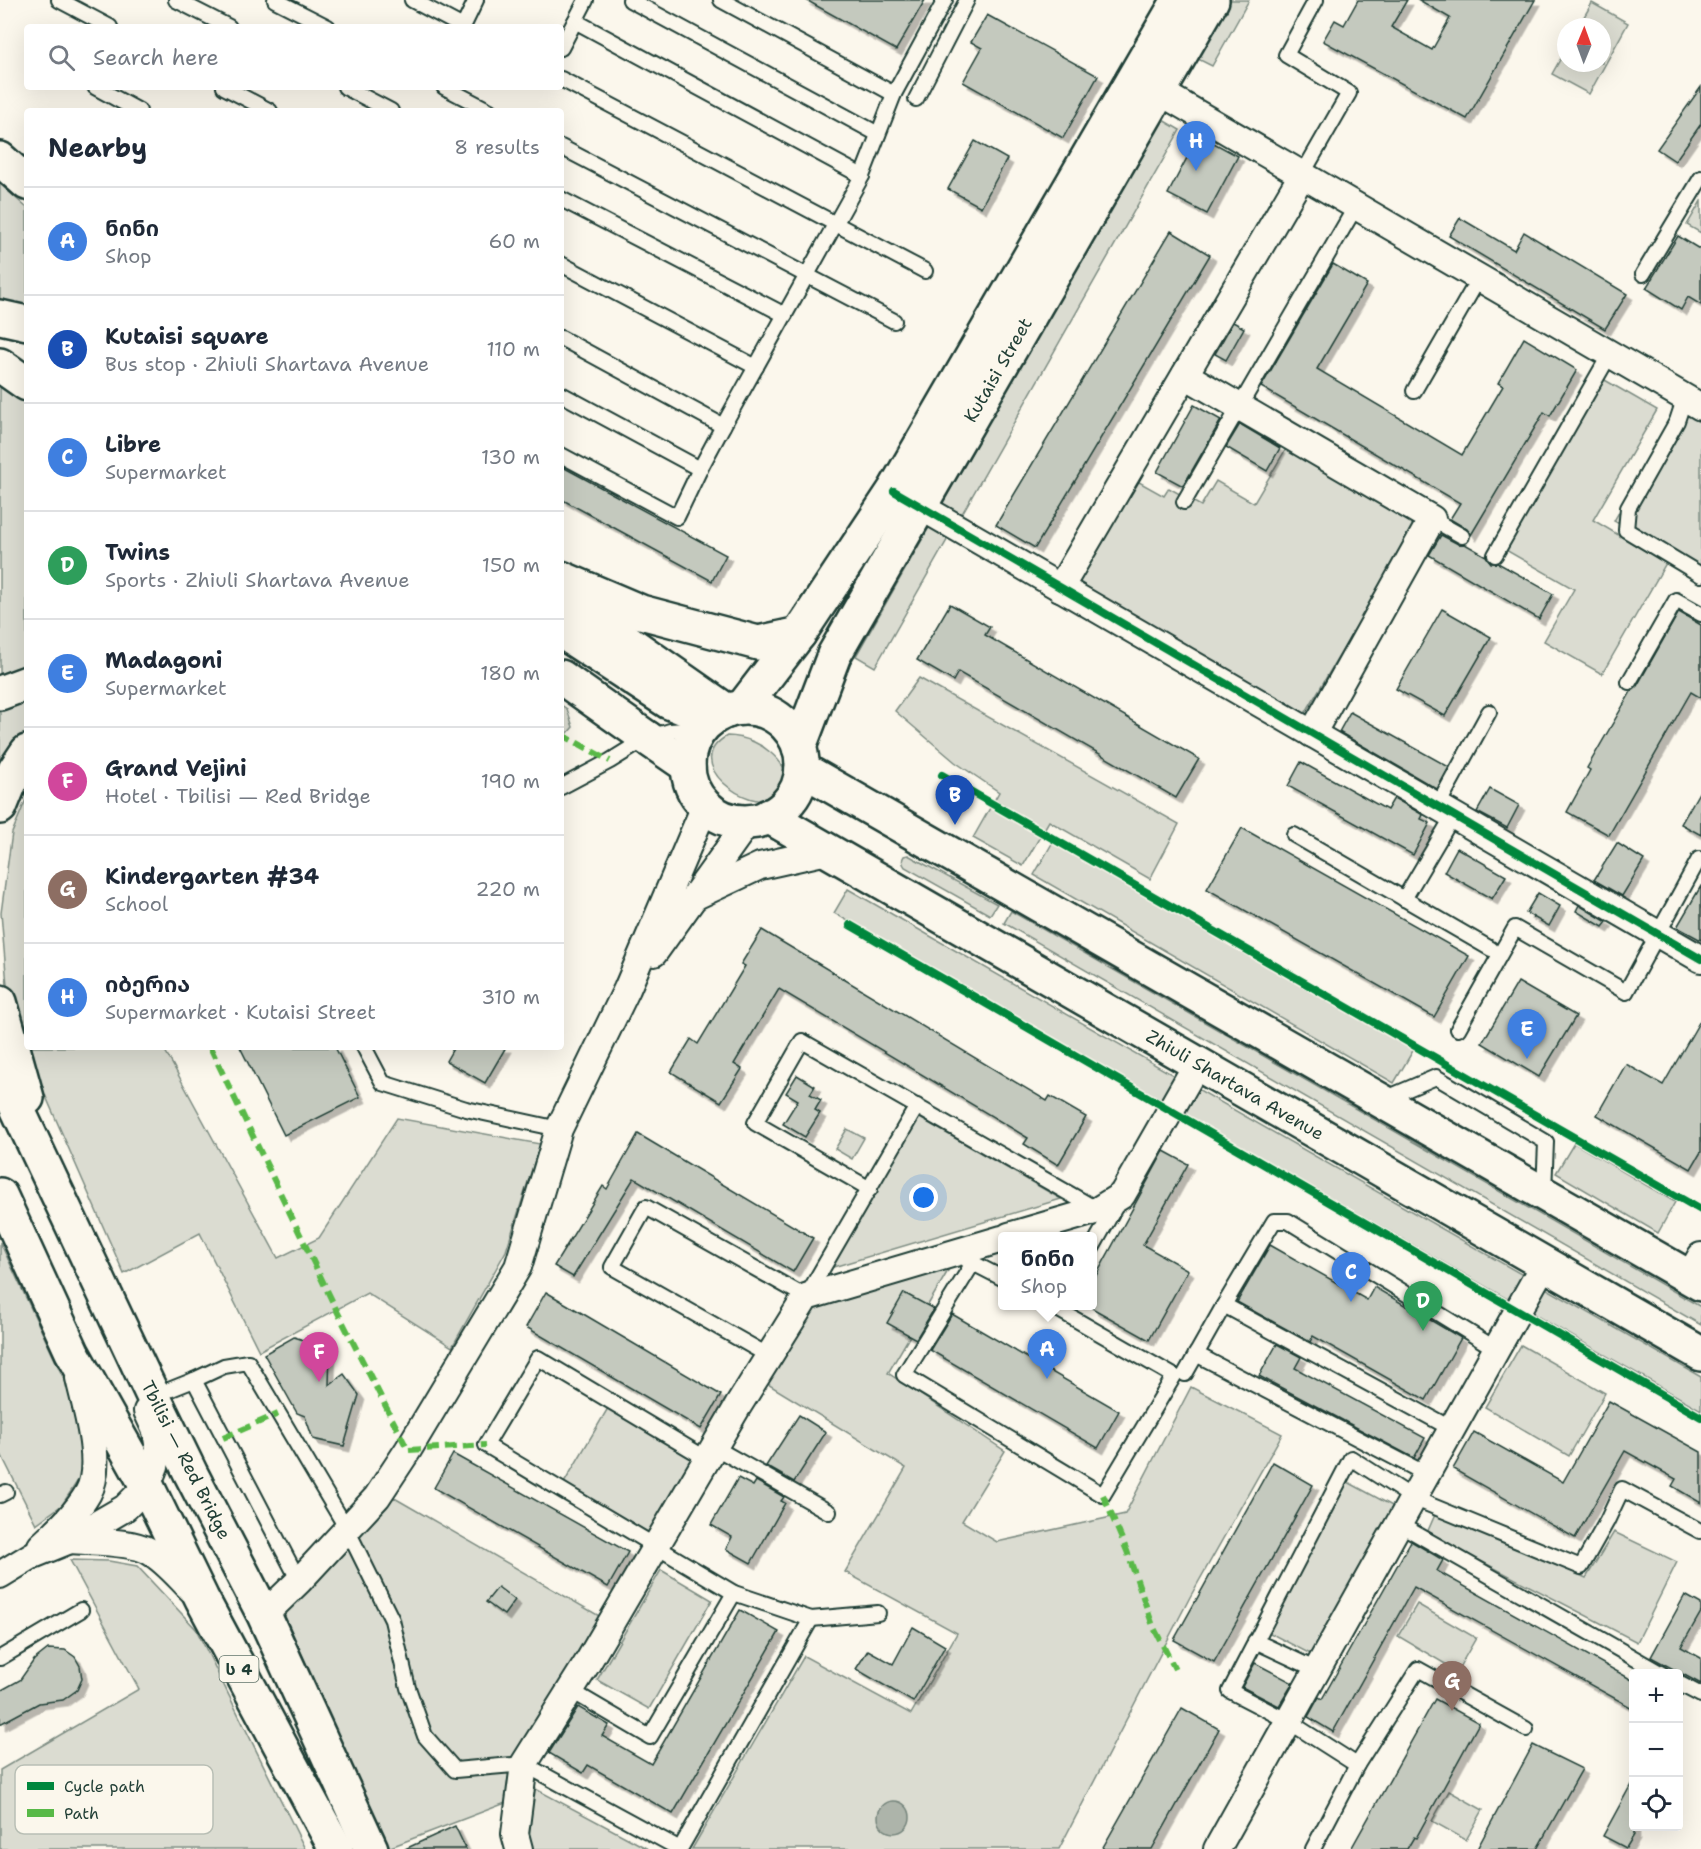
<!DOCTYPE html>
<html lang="en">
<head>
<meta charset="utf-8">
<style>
	body { margin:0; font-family:"Shantell Sans","Noto Sans Georgian",sans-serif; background:#f6f6f7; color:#1f2937 }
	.controls { position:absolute; right:18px; bottom:18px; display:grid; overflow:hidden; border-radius:6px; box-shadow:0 6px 24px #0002 }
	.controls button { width:54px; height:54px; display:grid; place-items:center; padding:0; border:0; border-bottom:2px solid #e0e1e3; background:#fff; color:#1f2937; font:30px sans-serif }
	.compass { position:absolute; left:1557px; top:18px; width:54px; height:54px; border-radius:50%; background:#fff; box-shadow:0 6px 24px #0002; rotate:1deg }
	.you { position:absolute; left:924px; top:1198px; width:21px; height:21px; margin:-15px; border:4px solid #fff; border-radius:50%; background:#1a73e8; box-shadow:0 0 0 9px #1a73e833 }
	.badge { display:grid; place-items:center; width:39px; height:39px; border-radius:50%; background:#0f766e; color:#fff; font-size:20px; font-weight:700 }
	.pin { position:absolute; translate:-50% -50px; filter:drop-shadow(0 2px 3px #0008) }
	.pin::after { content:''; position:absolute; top:32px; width:21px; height:18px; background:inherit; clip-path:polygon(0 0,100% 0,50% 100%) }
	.popup { position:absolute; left:998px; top:1232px; width:99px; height:78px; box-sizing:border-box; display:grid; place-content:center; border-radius:6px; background:#fff; filter:drop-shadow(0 2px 4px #0005); font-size:20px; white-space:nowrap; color:#747a83 }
	.popup b { font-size:22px; color:#1f2937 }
	.popup::after { content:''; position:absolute; left:50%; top:100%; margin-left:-12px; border:12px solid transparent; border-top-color:#fff }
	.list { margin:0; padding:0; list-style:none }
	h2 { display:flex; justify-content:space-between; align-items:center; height:78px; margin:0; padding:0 24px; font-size:26px }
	h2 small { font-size:20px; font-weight:400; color:#747a83 }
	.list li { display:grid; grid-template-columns:39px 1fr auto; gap:18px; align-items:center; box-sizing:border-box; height:108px; padding:0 24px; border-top:2px solid #e0e1e3 }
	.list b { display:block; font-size:22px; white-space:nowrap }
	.list p { margin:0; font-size:20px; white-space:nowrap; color:#747a83 }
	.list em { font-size:20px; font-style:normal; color:#747a83 }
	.icon { flex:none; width:33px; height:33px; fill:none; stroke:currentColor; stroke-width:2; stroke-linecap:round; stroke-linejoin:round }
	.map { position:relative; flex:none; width:1701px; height:1849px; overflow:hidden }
	.search { position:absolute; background:#fff; box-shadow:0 6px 24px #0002; left:24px; top:24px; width:540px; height:66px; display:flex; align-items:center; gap:15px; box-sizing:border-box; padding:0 21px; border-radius:6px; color:#747a83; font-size:22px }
	.panel { position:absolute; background:#fff; box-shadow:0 6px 24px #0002; left:24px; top:108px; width:540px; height:942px; border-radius:6px }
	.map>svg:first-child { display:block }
	.green { fill:#dbdcd1; stroke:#7d8c82; stroke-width:1.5 }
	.water { fill:#adb4aa; stroke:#74847b; stroke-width:1.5 }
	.building { fill:#c4c9be; stroke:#1f3d34; stroke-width:1.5; filter:url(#shadow) }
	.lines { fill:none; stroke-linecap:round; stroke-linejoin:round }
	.lane-casing { stroke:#1f3d34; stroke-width:18 }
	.street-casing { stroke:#1f3d34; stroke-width:30 }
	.secondary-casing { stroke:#1f3d34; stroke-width:38 }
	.primary-casing { stroke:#1f3d34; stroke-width:38 }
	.highway-casing { stroke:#1f3d34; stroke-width:38 }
	.lane { stroke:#fbf7ec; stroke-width:14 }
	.street { stroke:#fbf7ec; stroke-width:26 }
	.secondary { stroke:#fbf7ec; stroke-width:33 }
	.primary { stroke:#fbf7ec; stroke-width:33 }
	.highway { stroke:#fbf7ec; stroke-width:33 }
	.quiet { stroke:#58b947; stroke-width:6; stroke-dasharray:12 6; stroke-linecap:butt }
	.cycleway-casing { stroke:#fbf7ec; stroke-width:11 }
	.cycleway { stroke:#00873e; stroke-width:8 }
	.labels { text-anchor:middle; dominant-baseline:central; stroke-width:6; stroke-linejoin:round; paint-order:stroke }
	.shield { fill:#fbf7ec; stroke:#61756b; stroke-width:1.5 }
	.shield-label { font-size:16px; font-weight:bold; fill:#1f3d34 }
	.street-label { font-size:18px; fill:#1f3d34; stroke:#fbf7ec }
	.key { fill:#fbf7ec; stroke:#b9bfb5; stroke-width:1.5 }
	.key-label { font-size:16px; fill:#1f3d34 }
</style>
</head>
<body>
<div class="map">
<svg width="1701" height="1849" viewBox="0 0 1701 1849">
	<defs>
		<filter id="shadow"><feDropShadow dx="5.5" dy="5.5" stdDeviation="0" flood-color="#0004"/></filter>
	</defs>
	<rect width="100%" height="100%" fill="#fbf7ec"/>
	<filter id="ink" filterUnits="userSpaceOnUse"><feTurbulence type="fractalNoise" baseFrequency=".0167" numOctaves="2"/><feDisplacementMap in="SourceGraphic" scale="12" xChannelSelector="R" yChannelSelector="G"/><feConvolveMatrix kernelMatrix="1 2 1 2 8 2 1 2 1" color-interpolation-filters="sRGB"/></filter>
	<g filter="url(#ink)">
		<g class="green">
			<path d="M1229 0H1249L1212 66 1196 58Z"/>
			<path d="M1592 3 1628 23 1589 94 1552 74 1566 49V63H1602V27H1578Z"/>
			<path d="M1161 119 1180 130 875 667 856 656Z"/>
			<path d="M0 184 27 208V313L0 307Z"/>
			<path d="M1701 201V233L1687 225Z"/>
			<path d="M1603 379 1657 410 1593 520 1666 563 1602 674 1544 641 1574 589 1504 549Z"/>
			<path d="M0 383 27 397V667L0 677Z"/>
			<path d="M1679 405 1701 417V570L1614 521Z"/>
			<path d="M1287 447 1417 524 1303 717 1072 581 1132 478 1164 496 1169 488 1201 506 1216 481 1254 503Z"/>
			<path d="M919 678 1179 824 1150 879 1049 821 1023 866 973 838 999 792 955 762 895 711Z"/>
			<path d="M27 702V736L7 768 0 791V707Z"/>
			<path d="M561 705 567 709 573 727 561 741Z"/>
			<path d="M727 736C737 736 745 738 754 742 773 750 805 781 776 798 749 813 679 763 727 736Z"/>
			<path d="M27 797V1047H163L278 1258 319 1238 397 1118 540 1144 506 1251 452 1347 367 1293 259 1351 200 1233 124 1274 21 1040 7 985 1 913 12 833Z"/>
			<path d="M1054 840 1414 1049 1394 1083 1034 875Z"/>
			<path d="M908 855 997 904 990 915 905 867C902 863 901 860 904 856Z"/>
			<path d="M848 889 1701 1377V1410L834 913Z"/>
			<path d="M1011 911 1701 1307V1325L1004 923Z"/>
			<path d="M918 1117 1061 1199 830 1268Z"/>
			<path d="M847 1129 864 1138 852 1159 835 1149Z"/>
			<path d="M1574 1143 1675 1202 1658 1233 1556 1173Z"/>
			<path d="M0 1242 77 1407 86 1468 62 1505 36 1524 0 1452Z"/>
			<path d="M932 1262 949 1269 888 1373 1005 1451 962 1521 997 1542 1125 1514 1191 1387 1282 1434 1190 1597 1059 1849H692L804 1656 911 1714 957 1633 845 1572 906 1468 766 1383 817 1300Z"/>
			<path d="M1521 1345 1605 1393 1569 1456 1485 1407Z"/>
			<path d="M608 1408 693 1458 649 1533 564 1483Z"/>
			<path d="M1346 1481 1398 1509 1318 1658 1266 1631Z"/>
			<path d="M391 1496 608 1621 509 1801 536 1789 648 1849H518L508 1802 388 1848 283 1612Z"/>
			<path d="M1437 1510 1586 1578 1614 1532 1677 1562 1637 1642 1427 1533Z"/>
			<path d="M70 1560 109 1561 137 1566 196 1629 305 1849H0V1770L139 1689Z"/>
			<path d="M661 1570 712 1600 649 1709 597 1680Z"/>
			<path d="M1417 1604 1476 1638 1457 1671 1398 1636Z"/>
			<path d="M1449 1791 1483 1810 1466 1840 1432 1821Z"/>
		</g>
		<circle class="water" cx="894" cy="1817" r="16"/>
		<g class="building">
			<path d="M806 0H925L896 50Z"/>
			<path d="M1358 0H1407L1391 27 1432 50 1450 18 1419 0H1535L1467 119 1323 41 1335 20 1344 25Z"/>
			<path d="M987 15 1098 76 1063 138 963 82 982 48 971 42Z"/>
			<path d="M1701 87V124L1675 161 1657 149Z"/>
			<path d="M1199 135 1238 156 1207 214 1168 194Z"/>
			<path d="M975 141 1007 159 981 207 948 189Z"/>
			<path d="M1460 218 1514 250 1524 232 1627 294 1605 329 1449 236Z"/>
			<path d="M1171 231 1210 255 1035 548 996 525Z"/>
			<path d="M1678 236 1701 250V305L1688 297 1681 310 1646 288Z"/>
			<path d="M1333 264 1367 284 1317 369 1462 455 1503 386 1498 383 1524 338 1577 370 1550 416 1544 412 1471 535 1467 529 1450 519 1460 503 1261 387Z"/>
			<path d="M1233 322 1244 328 1226 360 1215 354Z"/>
			<path d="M1194 405 1221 420 1183 486 1157 472Z"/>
			<path d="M1240 424 1280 448 1267 471 1226 447Z"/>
			<path d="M561 466 726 555 712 581 561 499Z"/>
			<path d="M1441 535 1458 544H1465L1486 556 1491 563H1498L1553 594 1539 619 1429 555Z"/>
			<path d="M950 604 990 627 985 635 1199 759 1176 798 958 672 953 681 917 660Z"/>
			<path d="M1442 609 1491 637 1445 716 1396 689Z"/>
			<path d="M1679 612 1701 625V698L1691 692 1609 835 1567 812 1590 770 1587 768 1632 690 1637 686Z"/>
			<path d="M1350 712 1449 767 1437 789 1339 732Z"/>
			<path d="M1301 762 1387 810 1394 798 1423 815 1421 819 1430 823 1413 855 1288 786Z"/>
			<path d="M1490 789 1519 805 1507 828 1477 812Z"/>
			<path d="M1701 789V835L1681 824Z"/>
			<path d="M1242 828 1469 956 1434 1017 1207 889Z"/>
			<path d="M1617 843 1644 860 1622 896 1594 880Z"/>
			<path d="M1457 848 1506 876 1492 899 1444 872Z"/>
			<path d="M1701 886V940L1677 927Z"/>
			<path d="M1538 893 1560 906 1549 926 1526 913Z"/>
			<path d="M1579 905 1607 922 1603 927 1576 911Z"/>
			<path d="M762 930 1047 1101 1050 1096 1086 1117 1058 1165 1024 1144 1028 1138 779 989 734 1064 742 1069 721 1102 671 1072 691 1039 698 1044 745 966 741 964Z"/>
			<path d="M1518 982 1576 1016 1539 1077 1482 1043Z"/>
			<path d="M1701 1019V1152L1691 1169 1597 1115 1626 1064 1663 1085Z"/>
			<path d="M240 1047H335L360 1097 284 1135Z"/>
			<path d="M454 1047H506L485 1083 446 1061Z"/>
			<path d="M797 1075 815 1086 810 1094 821 1100 815 1110 820 1113 805 1137 783 1124 798 1100 786 1093Z"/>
			<path d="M638 1134 813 1238 793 1272 634 1178 573 1277 554 1266 603 1186 607 1189Z"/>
			<path d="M1164 1151 1188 1164 1143 1245 1188 1270 1149 1340 1092 1308V1283Z"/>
			<path d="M1270 1245 1367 1300 1374 1287 1461 1338 1426 1400 1313 1336 1310 1342 1237 1302Z"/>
			<path d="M546 1292 721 1395 701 1429 526 1327Z"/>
			<path d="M904 1293 934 1309 916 1339 887 1323Z"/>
			<path d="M952 1314 1119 1411 1098 1448 930 1350Z"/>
			<path d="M294 1337 330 1348 329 1385 344 1374 359 1395 344 1446 313 1439 305 1416 297 1413 264 1354Z"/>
			<path d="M1277 1344 1301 1357 1295 1368 1425 1438 1414 1458 1259 1376Z"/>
			<path d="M1609 1401 1701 1452V1503L1672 1486 1676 1479 1625 1451 1575 1538 1453 1469 1474 1432 1563 1482Z"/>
			<path d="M799 1415 826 1432 794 1482 766 1466Z"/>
			<path d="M453 1454 628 1552 608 1587 434 1488Z"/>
			<path d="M1273 1462 1313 1485 1214 1662 1174 1640Z"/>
			<path d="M738 1478 753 1486 756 1481 784 1497 781 1501 785 1503 751 1563 726 1549 732 1537 711 1525Z"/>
			<path d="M1411 1541 1443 1560 1437 1571 1634 1681V1709L1414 1587 1333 1732 1308 1717 1319 1697 1322 1699Z"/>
			<path d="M498 1587 515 1600 504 1615 486 1602Z"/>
			<path d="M1685 1595 1701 1604V1612L1681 1647 1701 1658V1684L1651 1657Z"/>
			<path d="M740 1610 779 1632 673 1814 588 1765 583 1773 549 1753 578 1707 609 1725 602 1736 651 1764Z"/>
			<path d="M913 1627 945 1646 913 1702 856 1669 868 1650 893 1664Z"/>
			<path d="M48 1649 65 1650 75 1657 80 1666 82 1679 77 1690 63 1700 39 1703 0 1724V1691L20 1680 34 1660Z"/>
			<path d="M1255 1663 1293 1683 1279 1706 1242 1687Z"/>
			<path d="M1435 1699 1479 1723 1416 1838 1414 1837 1407 1849H1351Z"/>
			<path d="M1182 1708 1219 1729 1152 1849H1102Z"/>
			<path d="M1533 1745 1582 1769 1537 1849H1477Z"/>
			<path d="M1634 1779V1835L1626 1848 1603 1836Z"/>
			<path d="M455 1826 466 1849H405Z"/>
		</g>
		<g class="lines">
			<g class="lane-casing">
				<g id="lane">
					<path d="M59 0 110 27"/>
					<path d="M176 0 229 27"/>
					<path d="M275 0 328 27"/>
					<path d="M412 0 463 27 476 0"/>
					<path d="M630 0 878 134"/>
					<path d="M721 0 894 94"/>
					<path d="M575 21 862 176"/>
					<path d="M561 48 586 0"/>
					<path d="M561 79 925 271"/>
					<path d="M95 87 139 111"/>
					<path d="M224 87 270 111"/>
					<path d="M345 87 391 111"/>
					<path d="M444 87 490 111"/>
					<path d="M916 99 967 0"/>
					<path d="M561 147 894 321"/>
					<path d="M1302 175 1349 93 1286 55 1316 0"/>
					<path d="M561 199 785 315"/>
					<path d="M561 264 756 367"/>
					<path d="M1643 274 1701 178"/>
					<path d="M561 338 723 426 862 176 894 94 945 0"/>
					<path d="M1414 391 1479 278"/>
					<path d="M561 394 700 469 723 426"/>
					<path d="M1685 397 1677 421 1628 508 1626 530 1701 575"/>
					<path d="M561 455 677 517 700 469"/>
					<path d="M1184 502 1356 206"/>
					<path d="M1432 519 1462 536"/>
					<path d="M1495 555 1610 354"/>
					<path d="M1629 682 1676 600 1701 614"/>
					<path d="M561 787 610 761 647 738 670 731 701 729"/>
					<path d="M1437 807 1489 712"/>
					<path d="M1294 835 1491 949"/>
					<path d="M1404 899 1453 816"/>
					<path d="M1458 1029 1515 928 1626 992 1699 859 1701 860"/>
					<path d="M364 1047 383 1083 466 1109 559 1129"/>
					<path d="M1382 1100 1436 1077 1546 1142 1544 1192"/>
					<path d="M870 1189 755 1123 802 1041 1098 1210"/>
					<path d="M1092 1248 1118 1202"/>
					<path d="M967 1260 1002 1278"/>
					<path d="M973 1263 904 1375 1103 1495 1174 1376 1052 1306"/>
					<path d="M1224 1305 1452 1429"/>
					<path d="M1196 1354 1426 1474"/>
					<path d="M769 1356 612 1267 646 1207 806 1297 917 1106"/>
					<path d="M1185 1374 1224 1305 1274 1221H1288L1496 1349"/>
					<path d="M194 1380 299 1581"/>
					<path d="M154 1396 194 1380 224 1366 248 1362 347 1529 392 1620 408 1688 425 1736 455 1770 524 1764 680 1849 811 1619 734 1593 486 1445 538 1358 707 1459"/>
					<path d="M714 1447 829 1512"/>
					<path d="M0 1495 6 1492"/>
					<path d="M1399 1524 1662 1674"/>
					<path d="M811 1619 878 1613"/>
					<path d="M1255 1641 1317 1670"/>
					<path d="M0 1658 81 1610"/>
					<path d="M1678 1683 1701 1695"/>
					<path d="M570 1690 650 1737 734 1593"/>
					<path d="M1357 1765 1288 1721 1230 1691 1351 1458 1413 1498 1581 1567 1607 1521 1622 1489 1700 1531"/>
					<path d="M1313 1849 1357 1765 1418 1669 1526 1729"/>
				</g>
			</g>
			<g class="street-casing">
				<g id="street">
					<path d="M1143 82 1701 407"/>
					<path d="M1185 375 1432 519 1312 734"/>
					<path d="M904 497 1701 959"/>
					<path d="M1060 588 1302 175"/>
					<path d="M696 896 760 866 827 851"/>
					<path d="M654 953 747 823"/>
					<path d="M1009 1236 1098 1210 1122 1195 1197 1064"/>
					<path d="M1689 1277 1701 1256"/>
					<path d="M70 1540C91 1542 132 1541 149 1551 165 1560 178 1576 191 1589"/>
					<path d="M41 1546C58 1530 76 1514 88 1493 104 1465 86 1409 79 1378"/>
					<path d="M0 1575 33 1555 70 1540 125 1508 147 1486 155 1466 159 1449 156 1431 147 1411"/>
					<path d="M264 1615 299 1581 377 1497 408 1450 518 1267 559 1129 627 989 705 806"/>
					<path d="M519 1849 515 1834 524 1764 588 1662 738 1406 806 1297 1002 1239"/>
					<path d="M1217 1849 1544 1264"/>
				</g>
			</g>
			<g class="secondary-casing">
				<g id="secondary">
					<path d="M742 708 799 634 894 491 1179 0"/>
					<path d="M799 747 834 655 1212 0"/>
				</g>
			</g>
			<g class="primary-casing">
				<g id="primary">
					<circle cx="745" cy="765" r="57"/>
					<path d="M647 738 688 766"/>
					<path d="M802 769 1701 1284"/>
					<path d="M768 816 1701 1354"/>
				</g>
			</g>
			<g class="highway-casing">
				<g id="highway">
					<path d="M0 159 27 183"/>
					<path d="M0 317 27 323"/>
					<path d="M0 365 27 384"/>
					<path d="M561 578 641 612 758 643 799 634"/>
					<path d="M561 595 727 711"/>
					<path d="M561 631 669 702 711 719"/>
					<path d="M561 677 647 738"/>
					<path d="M0 693 27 683"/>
					<path d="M0 807 15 770 27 752"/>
					<path d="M0 1002 27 1098"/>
					<path d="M0 1072 153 1396 191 1474 264 1615 371 1849"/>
					<path d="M0 1195 72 1352 147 1486 202 1599 336 1849"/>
				</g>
			</g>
			<use href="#lane" class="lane"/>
			<use href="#street" class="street"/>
			<use href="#secondary" class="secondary"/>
			<use href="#primary" class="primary"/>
			<use href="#highway" class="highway"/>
			<g class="quiet">
				<path d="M561 734 610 761"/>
				<path d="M210 1047 336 1309 408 1450 486 1445"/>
				<path d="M223 1438 278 1414"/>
				<path d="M1103 1495 1127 1551 1153 1626 1175 1669"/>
			</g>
			<g class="cycleway-casing">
				<g id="cycleway">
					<path d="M894 491 1701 959"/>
					<path d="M942 775 1701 1210"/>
					<path d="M850 925 1701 1417"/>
				</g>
			</g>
			<use href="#cycleway" class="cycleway"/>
		</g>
	</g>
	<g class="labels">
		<rect class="shield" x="219.5" y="1656" width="39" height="26" rx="4.5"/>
		<g class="shield-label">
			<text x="239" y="1669">ს 4</text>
		</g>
		<g class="street-label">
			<text transform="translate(998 370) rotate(-60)">Kutaisi Street</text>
			<text transform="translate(1235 1085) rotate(30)">Zhiuli Shartava Avenue</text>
			<text transform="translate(186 1460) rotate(63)">Tbilisi — Red Bridge</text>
		</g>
	</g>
	<rect x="15" y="1765" width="198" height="69" rx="9" class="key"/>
	<rect x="27" y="1782" width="27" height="8" fill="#00873e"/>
	<rect x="27" y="1809" width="27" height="8" fill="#58b947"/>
	<g class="key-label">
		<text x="64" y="1792">Cycle path</text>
		<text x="64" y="1819">Path</text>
	</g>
</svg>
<div class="controls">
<button>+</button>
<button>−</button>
<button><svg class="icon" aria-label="locate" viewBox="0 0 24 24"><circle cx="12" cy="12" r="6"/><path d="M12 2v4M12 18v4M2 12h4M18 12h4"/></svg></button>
</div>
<svg class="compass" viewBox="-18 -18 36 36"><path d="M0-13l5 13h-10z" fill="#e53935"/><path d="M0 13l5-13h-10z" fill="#747a83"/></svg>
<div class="you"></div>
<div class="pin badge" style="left:1047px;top:1379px;background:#3f7fe0">A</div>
<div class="popup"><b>ნინი</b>Shop</div>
<div class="pin badge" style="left:955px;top:825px;background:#1a4fb4">B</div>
<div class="pin badge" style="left:1351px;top:1302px;background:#3f7fe0">C</div>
<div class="pin badge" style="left:1423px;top:1331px;background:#2e9e5b">D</div>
<div class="pin badge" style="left:1527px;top:1059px;background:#3f7fe0">E</div>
<div class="pin badge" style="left:319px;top:1382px;background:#d1479c">F</div>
<div class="pin badge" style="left:1452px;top:1711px;background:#8d6e63">G</div>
<div class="pin badge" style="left:1196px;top:171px;background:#3f7fe0">H</div>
<div class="search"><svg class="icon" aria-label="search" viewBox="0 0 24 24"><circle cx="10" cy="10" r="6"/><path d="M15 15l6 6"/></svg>Search here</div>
<section class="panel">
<h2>Nearby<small>8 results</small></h2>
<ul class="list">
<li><span class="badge" style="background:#3f7fe0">A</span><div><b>ნინი</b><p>Shop</p></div><em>60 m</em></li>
<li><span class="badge" style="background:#1a4fb4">B</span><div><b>Kutaisi square</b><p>Bus stop · Zhiuli Shartava Avenue</p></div><em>110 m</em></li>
<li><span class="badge" style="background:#3f7fe0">C</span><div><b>Libre</b><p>Supermarket</p></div><em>130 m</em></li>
<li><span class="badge" style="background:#2e9e5b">D</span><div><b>Twins</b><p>Sports · Zhiuli Shartava Avenue</p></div><em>150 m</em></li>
<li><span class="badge" style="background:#3f7fe0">E</span><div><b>Madagoni</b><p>Supermarket</p></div><em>180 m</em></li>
<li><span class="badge" style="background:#d1479c">F</span><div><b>Grand Vejini</b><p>Hotel · Tbilisi — Red Bridge</p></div><em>190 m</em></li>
<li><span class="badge" style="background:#8d6e63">G</span><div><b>Kindergarten #34</b><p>School</p></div><em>220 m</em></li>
<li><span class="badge" style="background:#3f7fe0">H</span><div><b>იბერია</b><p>Supermarket · Kutaisi Street</p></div><em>310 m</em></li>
</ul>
</section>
</div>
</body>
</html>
